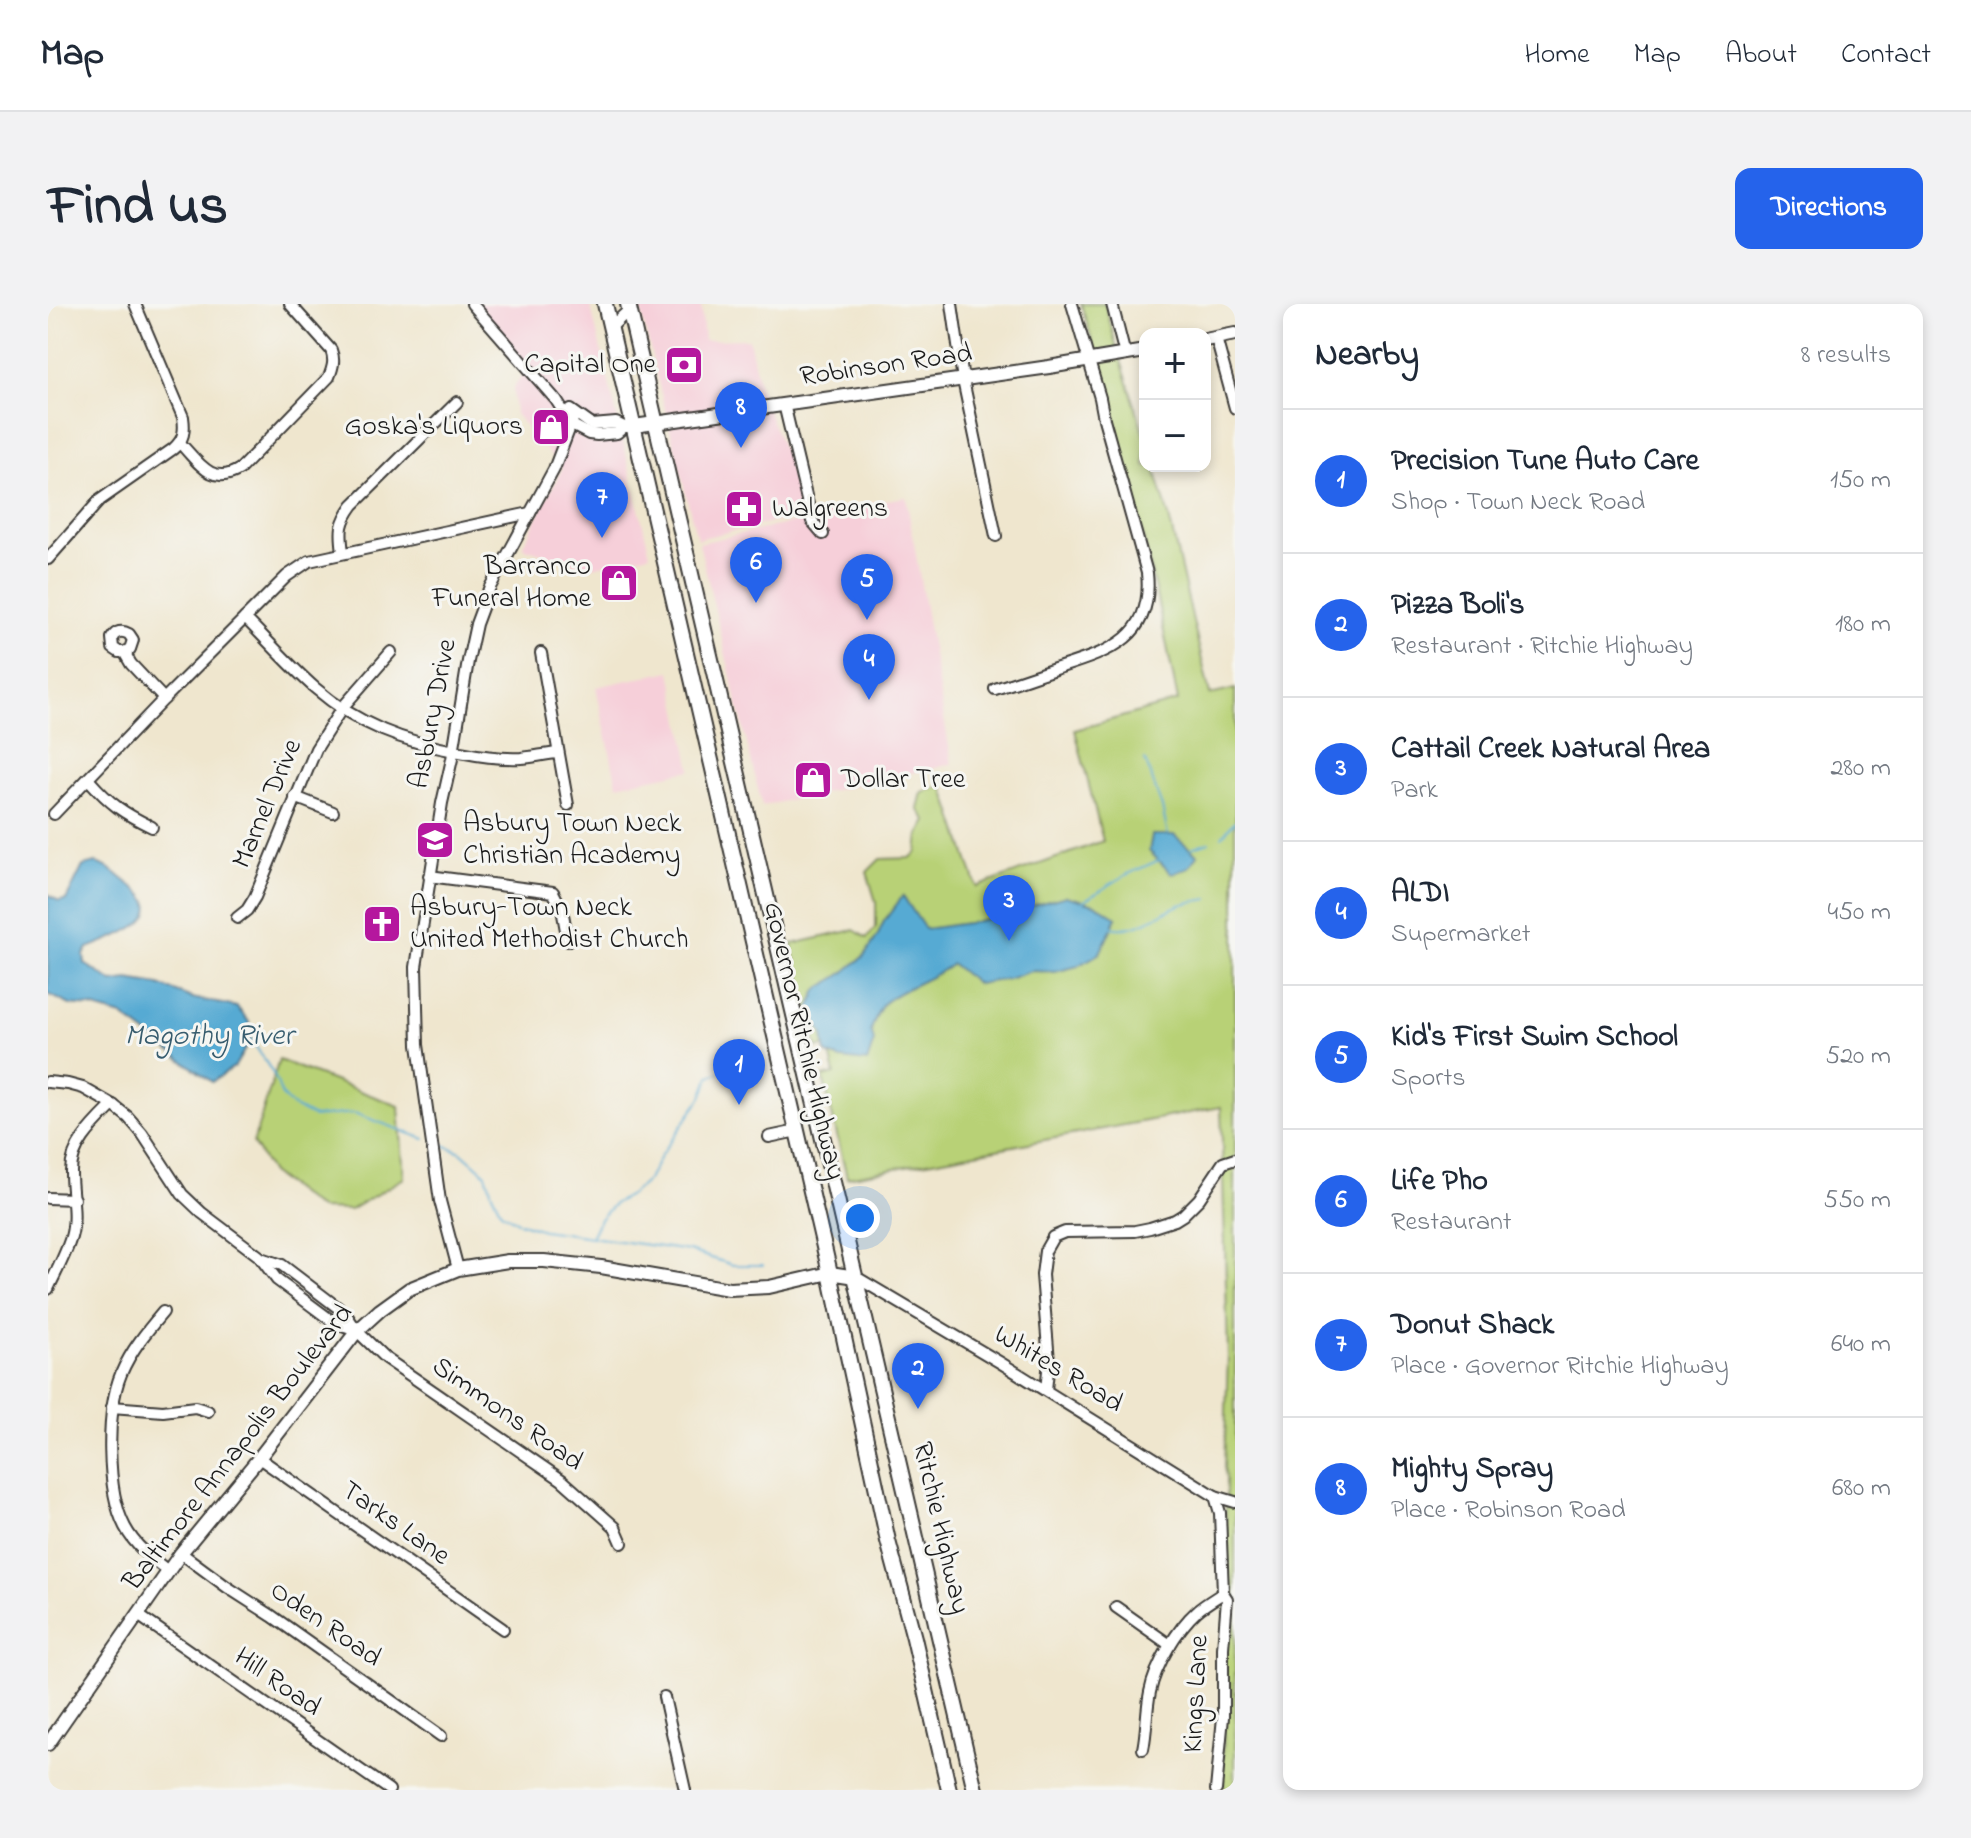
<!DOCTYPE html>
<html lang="en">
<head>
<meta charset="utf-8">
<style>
	body { margin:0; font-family:"Indie Flower",sans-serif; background:#f2f2f3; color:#1f2937 }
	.controls { position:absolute; right:24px; top:24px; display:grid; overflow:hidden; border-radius:16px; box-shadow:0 4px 12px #0003 }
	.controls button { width:72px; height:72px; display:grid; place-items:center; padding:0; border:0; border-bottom:2px solid #e0e1e3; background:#fff; color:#1f2937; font:40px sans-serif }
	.you { position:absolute; left:812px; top:914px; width:28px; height:28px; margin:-20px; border:6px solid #fff; border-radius:50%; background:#1a73e8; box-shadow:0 0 0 12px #1a73e833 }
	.badge { display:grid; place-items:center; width:52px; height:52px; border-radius:50%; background:#2563eb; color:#fff; font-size:26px; font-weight:700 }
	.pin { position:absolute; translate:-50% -66px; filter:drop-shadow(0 2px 4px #0008) }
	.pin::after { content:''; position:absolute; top:42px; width:28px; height:24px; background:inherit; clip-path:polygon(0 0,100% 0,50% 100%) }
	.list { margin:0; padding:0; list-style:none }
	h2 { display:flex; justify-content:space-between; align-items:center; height:104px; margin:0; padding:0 32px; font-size:34px }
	h2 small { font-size:26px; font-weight:400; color:#747a83 }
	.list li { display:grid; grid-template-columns:52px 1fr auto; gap:24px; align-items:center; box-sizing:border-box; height:144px; padding:0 32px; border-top:2px solid #e0e1e3 }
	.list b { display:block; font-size:30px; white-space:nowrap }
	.list p { margin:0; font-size:26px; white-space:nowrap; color:#747a83 }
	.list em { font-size:26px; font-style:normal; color:#747a83 }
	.map { position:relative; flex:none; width:1187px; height:1486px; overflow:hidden; border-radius:16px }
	header { display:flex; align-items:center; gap:48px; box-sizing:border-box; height:112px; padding:0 40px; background:#fff; border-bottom:2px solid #e0e1e3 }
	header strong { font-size:38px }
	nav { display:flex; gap:44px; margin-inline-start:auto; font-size:28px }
	.intro { display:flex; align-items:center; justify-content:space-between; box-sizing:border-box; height:192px; padding:0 48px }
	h1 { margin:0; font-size:56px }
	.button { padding:20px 36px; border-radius:16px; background:#2563eb; color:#fff; font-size:28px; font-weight:700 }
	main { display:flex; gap:48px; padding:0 48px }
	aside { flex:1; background:#fff; border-radius:16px; box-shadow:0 4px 12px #0003 }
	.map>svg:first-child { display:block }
	.built { fill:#f6cfd9 }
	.green { fill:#b8d176; stroke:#6a7649; stroke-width:2 }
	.water { fill:#57aad3; stroke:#3a6378; stroke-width:2 }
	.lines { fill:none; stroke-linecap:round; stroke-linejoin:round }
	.stream { stroke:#57aad3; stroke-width:2 }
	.minor-casing { stroke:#3c3a37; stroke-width:14 }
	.major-casing { stroke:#3c3a37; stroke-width:16 }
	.highway-casing { stroke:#3c3a37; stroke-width:18 }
	.minor { stroke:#fff; stroke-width:10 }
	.major { stroke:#fff; stroke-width:12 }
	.highway { stroke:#fff; stroke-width:14 }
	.labels { text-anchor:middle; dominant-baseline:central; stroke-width:6; stroke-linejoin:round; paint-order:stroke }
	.poi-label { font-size:28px; fill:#1c1c1c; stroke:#f6f6f2; text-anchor:start }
	.street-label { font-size:28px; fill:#1c1c1c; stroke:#f6f6f2 }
	.water-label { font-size:30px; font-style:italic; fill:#375c6e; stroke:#f6f6f2 }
</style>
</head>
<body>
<header>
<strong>Map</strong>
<nav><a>Home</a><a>Map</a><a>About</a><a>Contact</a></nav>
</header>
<div class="intro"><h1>Find us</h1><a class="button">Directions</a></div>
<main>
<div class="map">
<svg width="1187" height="1486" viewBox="0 0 1187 1486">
	<rect width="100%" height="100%" fill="#f6f6f2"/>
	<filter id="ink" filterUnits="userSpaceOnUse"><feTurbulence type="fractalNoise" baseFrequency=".0125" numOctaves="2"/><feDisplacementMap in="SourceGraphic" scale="16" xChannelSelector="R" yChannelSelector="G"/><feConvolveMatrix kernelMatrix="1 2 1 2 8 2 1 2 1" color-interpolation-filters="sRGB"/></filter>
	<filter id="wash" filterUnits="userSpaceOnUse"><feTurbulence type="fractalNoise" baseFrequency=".006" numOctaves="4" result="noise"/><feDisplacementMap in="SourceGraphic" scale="32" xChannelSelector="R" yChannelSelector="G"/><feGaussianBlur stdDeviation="1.8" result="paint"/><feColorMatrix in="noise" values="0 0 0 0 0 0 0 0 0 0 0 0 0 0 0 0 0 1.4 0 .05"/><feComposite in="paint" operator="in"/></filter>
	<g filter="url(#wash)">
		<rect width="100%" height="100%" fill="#efe6ce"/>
		<g class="built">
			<path d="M428 0H542L602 250 540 264 474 243 514 165 467 110 465 84 477 69Z"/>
			<path d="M591 0H653L656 36 701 35 713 91 742 162 754 212 649 235Z"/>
			<path d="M858 193 904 460 714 502 651 239 752 217 772 207Z"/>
			<path d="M623 367 643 466 569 481 548 383Z"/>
		</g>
		<g class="green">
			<path d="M1033 0H1057L1068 41 1097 133V162H1106L1121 213 1162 391 1187 385V1486H1176L1175 1474 1178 1174 1176 1163 1180 1052 1173 803 799 873 775 773 787 770 780 742 769 744 744 640 806 626 819 634 828 623V598L819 568 832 555 862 554 869 548 871 531 879 517 870 505 874 488 895 482 929 583 1055 537 1027 426 1130 397C1104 264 1073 130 1033 0Z"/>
			<path d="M231 756 351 802 356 874 302 906 271 905 223 869 205 839Z"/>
		</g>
		<g class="water">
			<path d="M1104 531H1126L1150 551 1141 563 1124 570 1101 547Z"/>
			<path d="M48 559C65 564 70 572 84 582 132 614 64 634 40 644L36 651 37 660 65 678 80 676 111 681 144 694 189 703 202 719 203 735 187 762 164 778 74 712 43 703 22 701 0 690V590L11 597 18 596 35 562Z"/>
			<path d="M855 592 877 625 926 618 1018 592 1047 600 1069 613 1052 649 1030 662 1007 668 983 667 960 675 929 680 904 660C884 676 857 682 837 698 830 705 826 717 823 726L826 737 819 758 793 755 778 750 775 731 762 703 769 686 794 670 817 651 830 631 836 617Z"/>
		</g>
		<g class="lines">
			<g class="stream">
				<path d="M1097 456 1114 503 1120 531"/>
				<path d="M1174 532 1187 517"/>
				<path d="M1143 544 1161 538"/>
				<path d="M1035 597 1078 571 1111 556"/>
				<path d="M1063 623C1086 629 1109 611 1129 602 1139 598 1150 597 1160 595"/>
				<path d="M761 724 772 719"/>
				<path d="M203 735 226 771 234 792 244 802 266 813 306 809 377 835"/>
				<path d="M391 839 413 848 438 870 444 889 453 908 470 918 495 926 641 947 685 961H715"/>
				<path d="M544 931 552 915 567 899 583 890 600 876 613 851 654 793 662 772 689 762 716 749"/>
			</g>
		</g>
	</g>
	<g filter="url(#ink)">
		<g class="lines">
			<g class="minor-casing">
				<g id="minor">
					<path d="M424 0 508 96 524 121 541 130 549 131 569 129 576 123"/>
					<path d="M904 0 915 76 948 232"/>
					<path d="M1064 0 1077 51"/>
					<path d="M563 23 581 6 583 2"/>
					<path d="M1168 34 1187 104"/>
					<path d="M736 100 764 217 775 230"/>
					<path d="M523 106 544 121 568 119 576 123H581"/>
					<path d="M132 139C150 158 164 183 192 165L281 73C285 63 287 56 283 46L242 0"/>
					<path d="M295 248C292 226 292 219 305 201L409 98"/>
					<path d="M0 255 52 196 125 145C136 136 137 127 135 113L87 0"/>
					<path d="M197 314C220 337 242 362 267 384 310 421 356 438 412 448 432 452 452 455 473 454 485 453 498 450 510 449"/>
					<path d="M76 348 82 345 85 336 81 330C74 326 68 327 64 334L65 344 71 348H76L83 360 116 395"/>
					<path d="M493 349 520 501"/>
					<path d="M947 385C969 378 991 370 1013 363 1063 347 1106 333 1099 269L1056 115 1052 94 1024 0"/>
					<path d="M41 476C62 500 75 509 104 523"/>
					<path d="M247 493 285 508"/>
					<path d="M6 510 116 395 239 272 261 257 482 209"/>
					<path d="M381 572 505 588 514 605 520 637"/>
					<path d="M189 614 199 606 207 593 268 445 294 404 343 348"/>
					<path d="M0 778 20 780 35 784 65 801 80 813 94 829 134 890 154 909 211 952 229 976 288 1020 309 1027"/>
					<path d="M721 833 749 827"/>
					<path d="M0 894 26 895"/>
					<path d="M213 954 234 961 297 1009 309 1027 337 1054 514 1176 567 1223 574 1239"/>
					<path d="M410 965 392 897 370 741 368 663 394 499 404 455 420 357 428 320 441 285 506 165 527 110"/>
					<path d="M808 973 953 1059 1167 1192 1187 1198"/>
					<path d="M0 985C8 968 18 950 23 933 29 912 23 890 23 869 22 842 47 819 65 801"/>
					<path d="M115 1008C99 1027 83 1046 73 1070 58 1106 58 1187 77 1223 87 1242 103 1254 120 1267"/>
					<path d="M998 1086 1001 1057 994 971 997 947 1005 933 1017 928 1087 927 1102 924 1127 916 1135 911 1151 895 1175 859 1187 855"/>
					<path d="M64 1103 115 1107 147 1103 160 1107"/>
					<path d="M211 1154 455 1325"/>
					<path d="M1167 1192 1172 1209 1175 1289 1179 1295 1175 1344V1413L1168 1486"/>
					<path d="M133 1249 179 1283 224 1312 393 1432"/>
					<path d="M1068 1303 1122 1341"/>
					<path d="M90 1311 341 1486"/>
					<path d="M616 1393 637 1486"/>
					<path d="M1095 1445C1099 1426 1098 1407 1102 1388 1107 1362 1129 1325 1149 1307 1157 1300 1166 1295 1175 1289"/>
				</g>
			</g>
			<g class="major-casing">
				<g id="major">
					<path d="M1157 36 1187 30"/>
					<path d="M586 122 1001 63 1097 47"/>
					<path d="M0 1440 133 1249 211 1154 309 1027 332 1006 361 985 410 965 460 957H496L553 963 681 985 721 983 782 969 808 973"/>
				</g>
			</g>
			<g class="highway-casing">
				<g id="highway">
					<path d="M557 0 782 969 840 1237 866 1334 901 1486"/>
					<path d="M580 0 927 1486"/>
				</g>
			</g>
			<use href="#minor" class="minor"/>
			<use href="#major" class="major"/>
			<use href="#highway" class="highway"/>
		</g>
	</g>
	<defs>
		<g id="bank-square" transform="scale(2)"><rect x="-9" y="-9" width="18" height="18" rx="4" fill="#b5179e" stroke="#f6f6f2"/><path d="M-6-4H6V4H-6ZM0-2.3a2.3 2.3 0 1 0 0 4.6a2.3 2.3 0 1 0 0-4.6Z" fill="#fff"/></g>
		<g id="shop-square" transform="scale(2)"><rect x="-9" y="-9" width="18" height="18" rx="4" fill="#b5179e" stroke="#f6f6f2"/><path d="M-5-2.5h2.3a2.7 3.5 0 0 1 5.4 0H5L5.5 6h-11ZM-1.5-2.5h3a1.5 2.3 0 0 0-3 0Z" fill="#fff"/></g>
		<g id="pharmacy-square" transform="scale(2)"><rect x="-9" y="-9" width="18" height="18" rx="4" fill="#b5179e" stroke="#f6f6f2"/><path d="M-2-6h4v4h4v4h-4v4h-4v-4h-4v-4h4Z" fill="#fff"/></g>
		<g id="school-square" transform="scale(2)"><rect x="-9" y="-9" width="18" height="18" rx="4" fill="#b5179e" stroke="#f6f6f2"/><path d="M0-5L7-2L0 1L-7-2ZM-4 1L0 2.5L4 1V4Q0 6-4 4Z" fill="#fff"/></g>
		<g id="church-square" transform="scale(2)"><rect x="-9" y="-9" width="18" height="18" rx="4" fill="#b5179e" stroke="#f6f6f2"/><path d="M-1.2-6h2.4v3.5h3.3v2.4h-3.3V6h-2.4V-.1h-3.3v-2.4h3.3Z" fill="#fff"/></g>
	</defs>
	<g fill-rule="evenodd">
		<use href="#bank-square" x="636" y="61"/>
		<use href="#shop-square" x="503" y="123"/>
		<use href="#pharmacy-square" x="696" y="205"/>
		<use href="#shop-square" x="571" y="279"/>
		<use href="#shop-square" x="765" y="476"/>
		<use href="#school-square" x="387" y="536"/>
		<use href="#church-square" x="334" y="620"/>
	</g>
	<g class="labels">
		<g class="poi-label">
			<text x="608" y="61" text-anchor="end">Capital One</text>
			<text x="475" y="123" text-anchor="end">Goska's Liquors</text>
			<text x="724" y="205">Walgreens</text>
			<text x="543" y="263" text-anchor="end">Barranco<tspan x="543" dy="32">Funeral Home</tspan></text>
			<text x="793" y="476">Dollar Tree</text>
			<text x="415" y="520">Asbury Town Neck<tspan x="415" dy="32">Christian Academy</tspan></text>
			<text x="362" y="604">Asbury-Town Neck<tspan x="362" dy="32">United Methodist Church</tspan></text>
		</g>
		<g class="street-label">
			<text transform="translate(838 62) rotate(-8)">Robinson Road</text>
			<text transform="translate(386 410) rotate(-79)">Asbury Drive</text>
			<text transform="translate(220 500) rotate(-67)">Marnel Drive</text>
			<text transform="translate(755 737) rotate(77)">Governor Ritchie Highway</text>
			<text transform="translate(1010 1066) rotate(31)">Whites Road</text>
			<text transform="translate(459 1111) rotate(35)">Simmons Road</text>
			<text transform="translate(191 1144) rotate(-52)">Baltimore Annapolis Boulevard</text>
			<text transform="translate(347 1220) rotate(35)">Tarks Lane</text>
			<text transform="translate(892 1224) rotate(77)">Ritchie Highway</text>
			<text transform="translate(277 1321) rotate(35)">Oden Road</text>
			<text transform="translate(229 1379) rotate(35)">Hill Road</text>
			<text transform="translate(1149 1390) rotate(-87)">Kings Lane</text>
		</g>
		<g class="water-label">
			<text x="161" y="733">Magothy River</text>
		</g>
	</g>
</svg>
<div class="controls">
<button>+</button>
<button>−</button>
</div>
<div class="you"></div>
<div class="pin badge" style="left:691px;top:801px">1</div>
<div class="pin badge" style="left:870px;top:1105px">2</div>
<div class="pin badge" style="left:961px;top:637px">3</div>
<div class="pin badge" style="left:821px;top:396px">4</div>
<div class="pin badge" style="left:819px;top:316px">5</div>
<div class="pin badge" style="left:708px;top:299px">6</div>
<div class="pin badge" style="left:554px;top:234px">7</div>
<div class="pin badge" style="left:693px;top:144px">8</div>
</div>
<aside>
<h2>Nearby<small>8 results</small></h2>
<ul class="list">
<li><span class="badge">1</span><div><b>Precision Tune Auto Care</b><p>Shop · Town Neck Road</p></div><em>150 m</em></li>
<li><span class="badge">2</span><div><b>Pizza Boli's</b><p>Restaurant · Ritchie Highway</p></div><em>180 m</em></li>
<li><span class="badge">3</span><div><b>Cattail Creek Natural Area</b><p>Park</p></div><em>280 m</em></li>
<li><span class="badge">4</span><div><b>ALDI</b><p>Supermarket</p></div><em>450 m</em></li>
<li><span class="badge">5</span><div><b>Kid's First Swim School</b><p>Sports</p></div><em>520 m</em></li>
<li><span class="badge">6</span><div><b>Life Pho</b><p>Restaurant</p></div><em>550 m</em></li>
<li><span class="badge">7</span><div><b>Donut Shack</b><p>Place · Governor Ritchie Highway</p></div><em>640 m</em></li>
<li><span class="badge">8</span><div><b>Mighty Spray</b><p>Place · Robinson Road</p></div><em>680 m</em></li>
</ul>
</aside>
</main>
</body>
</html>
